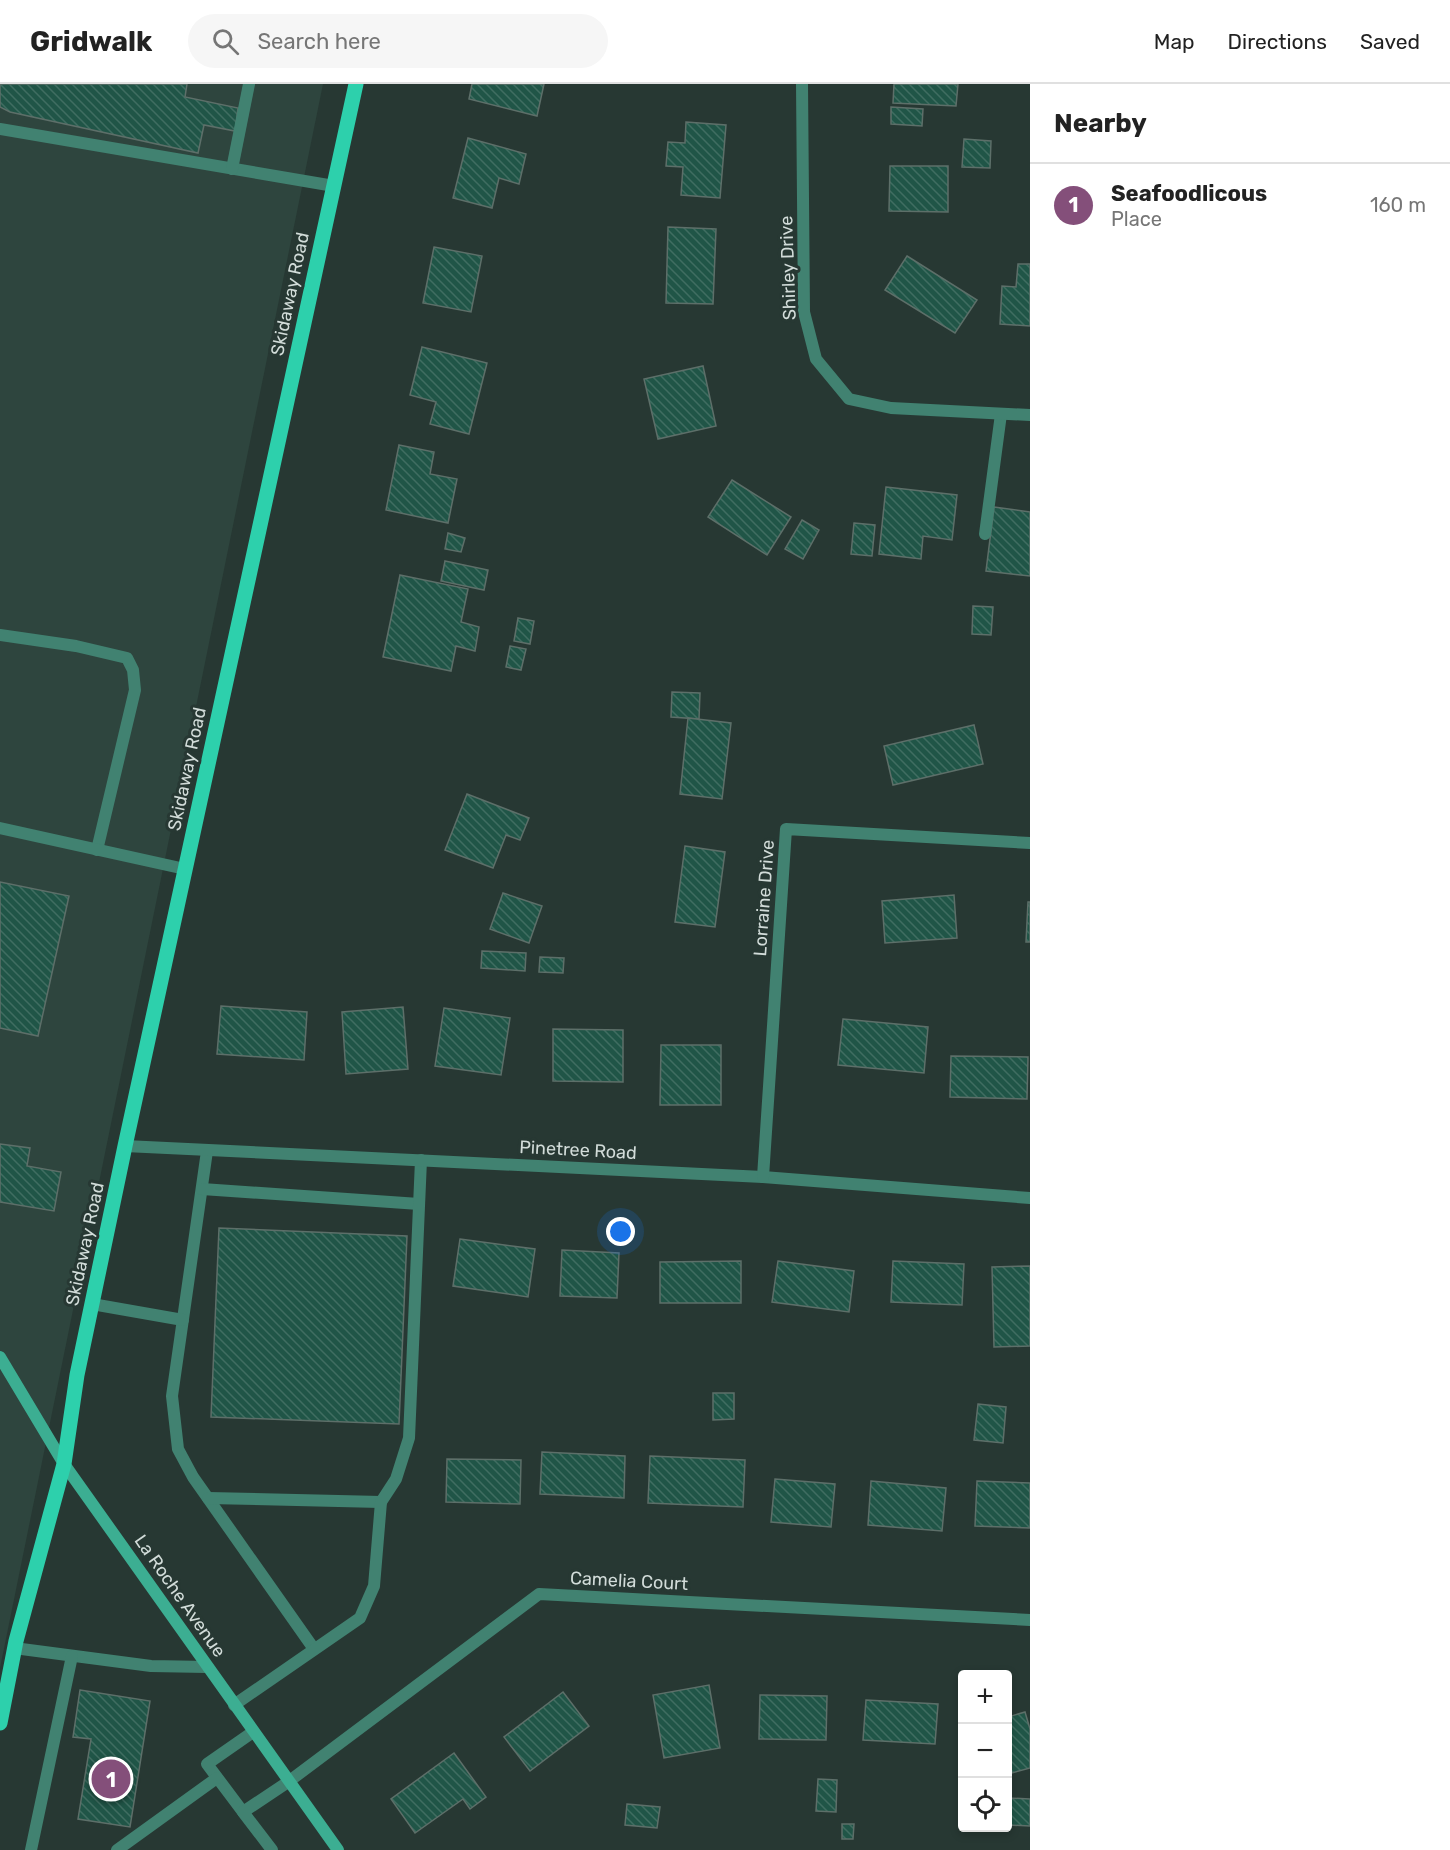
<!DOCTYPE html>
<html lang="en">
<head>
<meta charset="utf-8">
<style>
	body { margin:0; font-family:Rubik,sans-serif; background:#f6f6f6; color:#222 }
	.controls { position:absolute; right:18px; bottom:18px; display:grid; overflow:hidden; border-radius:6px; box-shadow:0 3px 9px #0003 }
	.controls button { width:54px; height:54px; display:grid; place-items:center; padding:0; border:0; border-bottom:2px solid #e0e0e0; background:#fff; color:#222; font:30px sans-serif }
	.you { position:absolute; left:621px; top:1148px; width:21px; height:21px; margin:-15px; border:4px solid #fff; border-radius:50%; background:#1a73e8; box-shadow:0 0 0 9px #1a73e833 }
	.badge { display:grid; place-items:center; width:39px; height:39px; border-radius:50%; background:#844f7a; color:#fff; font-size:20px; font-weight:700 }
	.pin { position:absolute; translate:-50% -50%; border:3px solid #fff; box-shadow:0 2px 6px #0006 }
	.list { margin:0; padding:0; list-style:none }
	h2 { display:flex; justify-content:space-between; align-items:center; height:78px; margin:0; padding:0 24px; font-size:26px }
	h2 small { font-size:20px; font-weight:400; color:#767676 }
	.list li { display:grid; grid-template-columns:39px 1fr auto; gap:18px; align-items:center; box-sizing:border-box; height:84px; padding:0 24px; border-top:2px solid #e0e0e0 }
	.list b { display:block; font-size:22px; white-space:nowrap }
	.list p { margin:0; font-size:20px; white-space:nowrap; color:#767676 }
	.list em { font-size:20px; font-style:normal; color:#767676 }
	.icon { flex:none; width:33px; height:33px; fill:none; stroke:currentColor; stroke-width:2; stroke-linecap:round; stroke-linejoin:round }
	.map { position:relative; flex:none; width:1030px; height:1766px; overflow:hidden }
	header { display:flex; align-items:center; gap:36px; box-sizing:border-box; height:84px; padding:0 30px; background:#fff; border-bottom:2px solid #e0e0e0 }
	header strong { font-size:28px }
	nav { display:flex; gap:33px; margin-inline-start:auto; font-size:21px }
	.search { width:420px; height:54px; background:#f6f6f6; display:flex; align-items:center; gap:15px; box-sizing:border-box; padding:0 21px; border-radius:33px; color:#767676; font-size:22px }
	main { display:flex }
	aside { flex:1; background:#fff }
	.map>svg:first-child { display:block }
	.built { fill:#2e453e }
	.building { fill:url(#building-back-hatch); stroke:#5d6f69; stroke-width:1.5 }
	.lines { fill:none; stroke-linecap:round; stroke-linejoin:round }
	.lane { stroke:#418271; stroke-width:12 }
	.street { stroke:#418271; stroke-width:12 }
	.secondary { stroke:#3cae92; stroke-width:12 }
	.primary { stroke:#2dd0ac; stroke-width:15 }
	.labels { text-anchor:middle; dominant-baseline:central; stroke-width:6; stroke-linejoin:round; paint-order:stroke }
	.street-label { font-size:18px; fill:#d2dcd9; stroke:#273833 }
</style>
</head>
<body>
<header>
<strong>Gridwalk</strong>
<div class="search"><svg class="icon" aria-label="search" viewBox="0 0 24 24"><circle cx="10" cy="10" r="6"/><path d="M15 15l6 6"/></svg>Search here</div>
<nav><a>Map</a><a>Directions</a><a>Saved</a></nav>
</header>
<main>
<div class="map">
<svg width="1030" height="1766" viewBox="0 0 1030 1766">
	<defs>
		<pattern id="building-back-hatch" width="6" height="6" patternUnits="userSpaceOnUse" patternTransform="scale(1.5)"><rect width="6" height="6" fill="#205547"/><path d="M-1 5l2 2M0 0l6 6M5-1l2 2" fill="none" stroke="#406d61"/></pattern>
	</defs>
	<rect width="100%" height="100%" fill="#273833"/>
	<path class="built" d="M0 0H323L0 1584Z"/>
	<g class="building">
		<path d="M0 0H187L185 13 238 24 235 47 204 41 198 69 10 28 0 23Z"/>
		<path d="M472 0H544L537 32 469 15Z"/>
		<path d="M894 0H958L956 22 893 19Z"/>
		<path d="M891 23 923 25 922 42 891 40Z"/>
		<path d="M686 38 726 41 720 114 681 111 683 83 666 82 668 58 685 59Z"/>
		<path d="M468 54 526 70 519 100 499 94 492 124 453 114Z"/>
		<path d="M964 55 991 57 990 84 962 83Z"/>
		<path d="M890 82H948V128L889 127Z"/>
		<path d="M668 143 716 145 713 220 666 219Z"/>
		<path d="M434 163 482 172 471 228 423 219Z"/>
		<path d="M907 172 977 216 955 249 885 206Z"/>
		<path d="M1018 180H1030V242L1000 240 1002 202 1016 203Z"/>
		<path d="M422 263 487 279 469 350 430 340 436 318 410 311Z"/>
		<path d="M703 282 716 342 658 355 644 295Z"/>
		<path d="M399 361 434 368 430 390 457 395 448 439 386 426Z"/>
		<path d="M732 396 791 433 767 471 708 433Z"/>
		<path d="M886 403 957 411 952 456 923 452 921 475 879 470Z"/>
		<path d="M994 423 1030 428V492L986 487Z"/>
		<path d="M802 436 819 446 803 475 785 465Z"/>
		<path d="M854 439 875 441 872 472 851 470Z"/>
		<path d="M448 449 465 454 461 468 445 465Z"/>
		<path d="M445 477 488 486 484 506 441 497Z"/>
		<path d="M400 491 468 505 461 538 479 543 475 567 456 562 451 587 383 573Z"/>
		<path d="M973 522 993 523 991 551 972 550Z"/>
		<path d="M518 534 534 537 530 560 514 557Z"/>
		<path d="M510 562 526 565 521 586 506 583Z"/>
		<path d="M672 608 700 609 699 635 671 633Z"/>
		<path d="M688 634 731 639 722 715 680 710Z"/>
		<path d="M974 641 983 680 893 701 884 662Z"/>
		<path d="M467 710 529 734 520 756 506 751 493 784 445 766Z"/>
		<path d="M685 762 725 768 715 843 675 838Z"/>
		<path d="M0 798 69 812 38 952 0 944Z"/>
		<path d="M503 809 542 822 529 859 490 845Z"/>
		<path d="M954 811 957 854 885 859 882 817Z"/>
		<path d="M1028 818H1030V858H1026Z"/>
		<path d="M482 867 526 869 525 887 481 884Z"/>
		<path d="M540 873 564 874 563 889 539 888Z"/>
		<path d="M221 922 307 928 304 976 217 970Z"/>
		<path d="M403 923 408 985 346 990 342 928Z"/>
		<path d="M444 924 510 934 501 991 435 982Z"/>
		<path d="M843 935 928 943 924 989 838 981Z"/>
		<path d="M553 945 623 946V998L553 997Z"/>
		<path d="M661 961H721V1021H660Z"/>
		<path d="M951 972 1028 973 1027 1015 950 1013Z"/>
		<path d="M0 1060 30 1064 27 1082 61 1088 54 1127 0 1118Z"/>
		<path d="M219 1144 407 1152 399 1340 211 1333Z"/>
		<path d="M460 1155 535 1165 528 1213 453 1202Z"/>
		<path d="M562 1166 619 1169 617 1214 560 1212Z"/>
		<path d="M741 1177V1219H660V1178Z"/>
		<path d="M778 1177 854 1187 849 1228 772 1218Z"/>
		<path d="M893 1177 964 1180 962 1221 891 1218Z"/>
		<path d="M1030 1182V1262L994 1263 992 1183Z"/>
		<path d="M713 1309H734V1335L713 1336Z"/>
		<path d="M978 1320 1006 1323 1003 1359 974 1356Z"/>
		<path d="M542 1368 625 1372 624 1414 540 1410Z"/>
		<path d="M650 1372 745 1376 743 1423 648 1419Z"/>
		<path d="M447 1375 521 1376 520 1420 446 1418Z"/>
		<path d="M775 1395 835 1400 831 1443 771 1438Z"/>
		<path d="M871 1397 946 1404 942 1447 868 1441Z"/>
		<path d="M977 1397 1030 1399V1444L975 1442Z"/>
		<path d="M709 1601 720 1664 664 1674 653 1611Z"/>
		<path d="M80 1606 150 1617 130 1743 78 1735 91 1655 73 1653Z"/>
		<path d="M563 1608 589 1642 530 1687 504 1653Z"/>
		<path d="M760 1611 827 1612 826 1656 759 1655Z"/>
		<path d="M866 1616 938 1620 935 1660 863 1656Z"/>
		<path d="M1025 1628 1030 1645V1684L1008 1690V1633Z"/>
		<path d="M454 1669 486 1713 470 1725 463 1715 415 1749 391 1715Z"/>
		<path d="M818 1695 837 1696 836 1728 816 1727Z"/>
		<path d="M1008 1714 1030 1715V1742L1008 1741Z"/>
		<path d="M627 1720 660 1723 657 1744 625 1741Z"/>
		<path d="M842 1740H854L853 1755H842Z"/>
	</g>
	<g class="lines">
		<g class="lane">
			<path d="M0 45 334 102"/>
			<path d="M232 85 249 0"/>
			<path d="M985 450 1001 330"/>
			<path d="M0 551 76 562 127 574 133 586 135 606 97 766"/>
			<path d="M0 744 185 785"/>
			<path d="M207 1067 172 1312 178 1365 193 1393 314 1565"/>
			<path d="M202 1105 419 1120"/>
			<path d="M92 1220 183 1236"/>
			<path d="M208 1414 381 1418"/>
			<path d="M14 1564 151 1582 207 1583"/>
			<path d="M234 1621 360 1534 374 1502 381 1418 396 1395 409 1354 421 1076"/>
			<path d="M243 1728 207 1680 253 1648"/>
			<path d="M31 1766 72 1572"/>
			<path d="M117 1766 217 1694"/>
			<path d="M272 1766 243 1728 288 1698"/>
		</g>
		<g class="street">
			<path d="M802 0 804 228 816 275 849 315 891 324 1030 331"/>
			<path d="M125 1062 763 1093 1030 1114"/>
			<path d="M763 1093 786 745 1030 759"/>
			<path d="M288 1698 539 1510 1030 1536"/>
		</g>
		<path class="secondary" d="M0 1273 64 1380 338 1766"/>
		<path class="primary" d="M0 1639 16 1557 64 1380 77 1291 125 1062 356 0"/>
	</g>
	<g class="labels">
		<g class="street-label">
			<text transform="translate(788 184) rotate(-92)">Shirley Drive</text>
			<text transform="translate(290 210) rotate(-78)">Skidaway Road</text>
			<text transform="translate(187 685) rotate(-78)">Skidaway Road</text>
			<text transform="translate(764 814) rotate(-86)">Lorraine Drive</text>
			<text transform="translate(578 1066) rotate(3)">Pinetree Road</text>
			<text transform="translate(85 1160) rotate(-78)">Skidaway Road</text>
			<text transform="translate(629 1497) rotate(3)">Camelia Court</text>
			<text transform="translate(180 1512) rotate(55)">La Roche Avenue</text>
		</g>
	</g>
</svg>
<div class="controls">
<button>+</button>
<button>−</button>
<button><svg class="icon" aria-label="locate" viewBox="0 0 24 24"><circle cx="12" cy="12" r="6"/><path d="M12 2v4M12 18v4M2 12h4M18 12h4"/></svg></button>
</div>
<div class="you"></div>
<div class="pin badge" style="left:111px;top:1695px">1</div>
</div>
<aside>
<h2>Nearby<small></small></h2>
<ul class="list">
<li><span class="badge">1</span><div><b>Seafoodlicous</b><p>Place</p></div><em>160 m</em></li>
</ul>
</aside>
</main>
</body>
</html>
